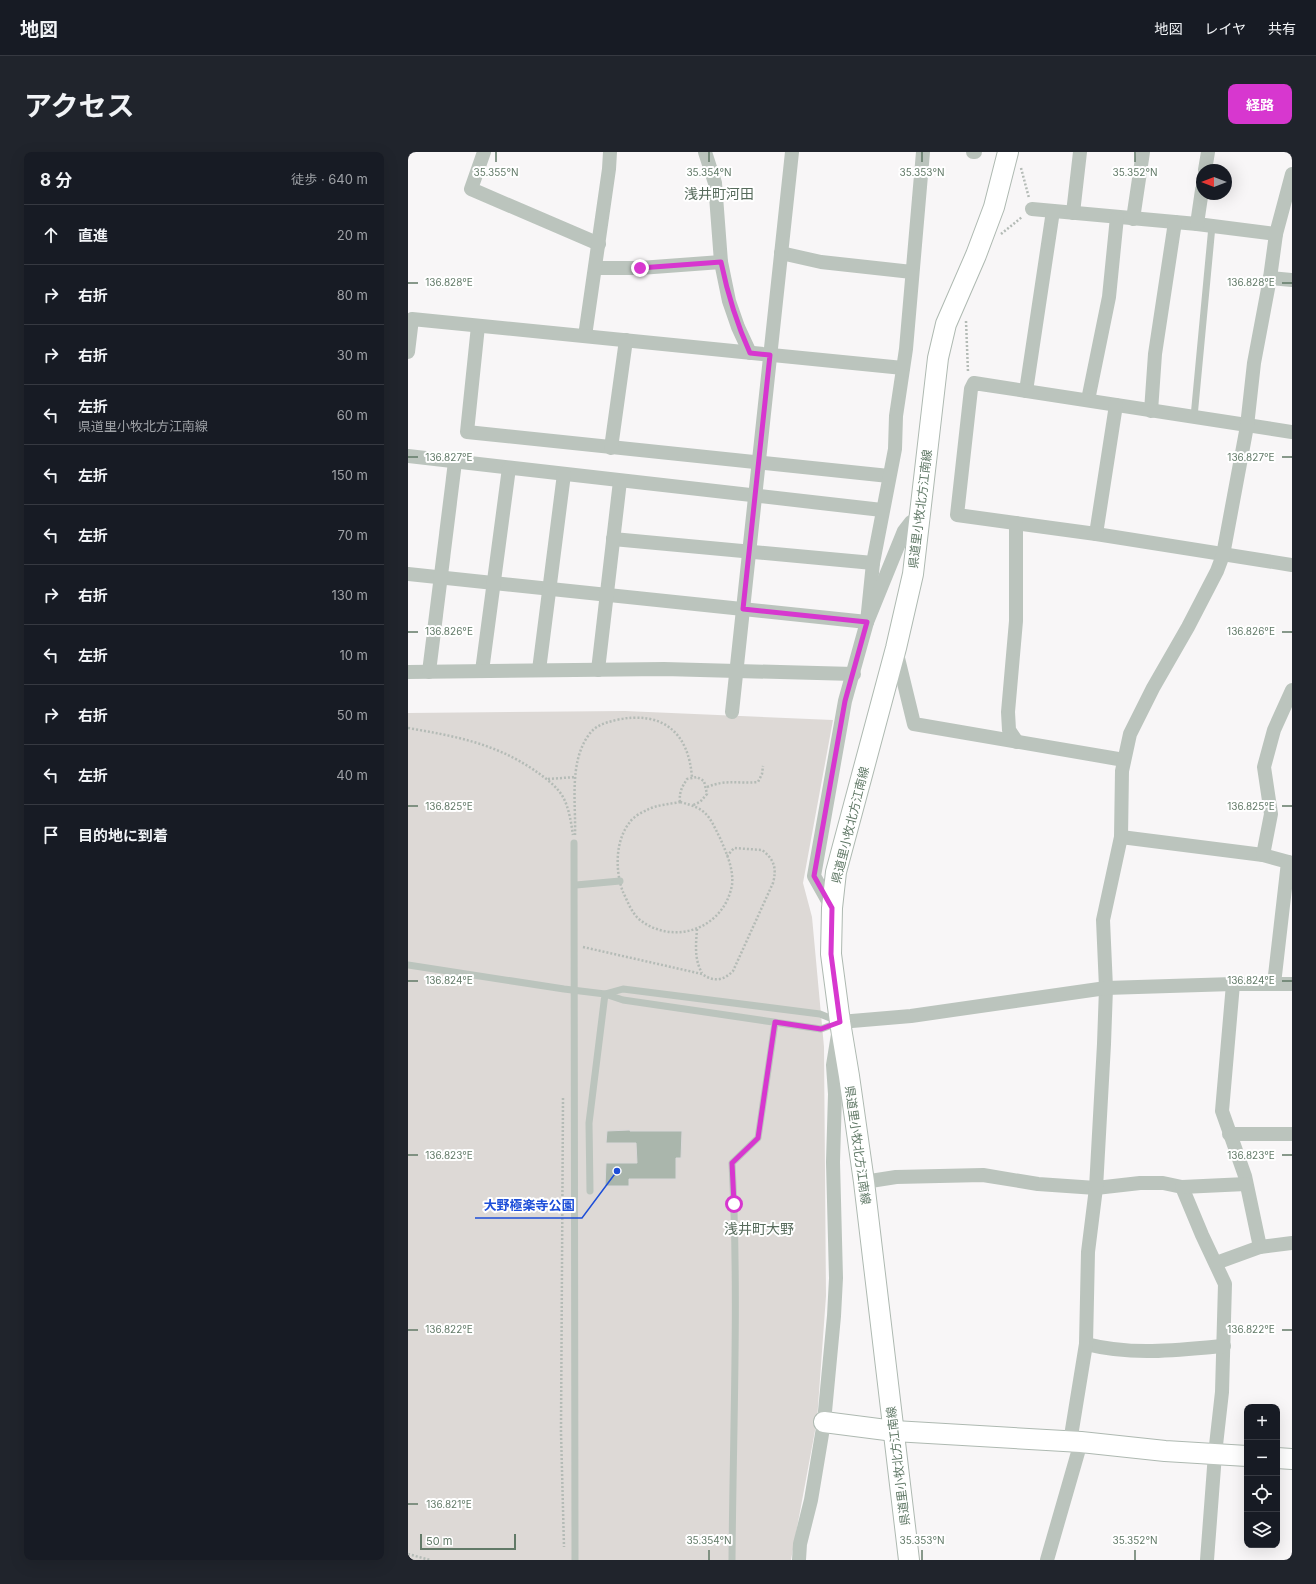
<!DOCTYPE html>
<html lang="ja">
<head>
<meta charset="utf-8">
<style>
	body { margin:0; font-family:Inter,"Noto Sans JP",sans-serif; background:#20242c; color:#f1f3f6 }
	.controls { position:absolute; right:12px; bottom:12px; display:grid; overflow:hidden; border-radius:8px; box-shadow:0 4px 16px #0002 }
	.controls button { width:36px; height:36px; display:grid; place-items:center; padding:0; border:0; border-bottom:1px solid #363941; background:#171b24; color:#f1f3f6; font:20px sans-serif }
	.compass { position:absolute; left:788px; top:12px; width:36px; height:36px; border-radius:50%; background:#171b24; box-shadow:0 4px 16px #0002; rotate:270deg }
	.scale { position:absolute; left:12px; bottom:10px; width:96px; box-sizing:border-box; padding-left:4px; border:2px solid #617967; border-top:0; font-size:11px; line-height:14px; white-space:nowrap; color:#617967; -webkit-text-stroke:3px #fff; paint-order:stroke }
	.stop { position:absolute; width:12px; height:12px; margin:-9px; border:3px solid #d737cf; border-radius:50%; background:#fff }
	.stop.end { background:#d737cf; border-color:#fff; box-shadow:0 1px 4px #0008 }
	.list { margin:0; padding:0; list-style:none }
	h2 { display:flex; justify-content:space-between; align-items:center; height:52px; margin:0; padding:0 16px; font-size:17px }
	h2 small { font-size:13px; font-weight:400; color:#9ea1a6 }
	.list li { display:grid; grid-template-columns:26px 1fr auto; gap:12px; align-items:center; box-sizing:border-box; height:60px; padding:0 16px; border-top:1px solid #363941 }
	.list b { display:block; font-size:15px; white-space:nowrap }
	.list p { margin:0; font-size:13px; white-space:nowrap; color:#9ea1a6 }
	.list em { font-size:13px; font-style:normal; color:#9ea1a6 }
	.icon { flex:none; width:22px; height:22px; fill:none; stroke:currentColor; stroke-width:2; stroke-linecap:round; stroke-linejoin:round }
	.map { position:relative; flex:none; width:884px; height:1408px; overflow:hidden; border-radius:8px }
	header { display:flex; align-items:center; gap:24px; box-sizing:border-box; height:56px; padding:0 20px; background:#171b24; border-bottom:1px solid #363941 }
	header strong { font-size:19px }
	nav { display:flex; gap:22px; margin-inline-start:auto; font-size:14px }
	.intro { display:flex; align-items:center; justify-content:space-between; box-sizing:border-box; height:96px; padding:0 24px }
	h1 { margin:0; font-size:28px }
	.button { padding:10px 18px; border-radius:8px; background:#d737cf; color:#fff; font-size:14px; font-weight:700 }
	main { display:flex; gap:24px; padding:0 24px }
	aside { flex:1; background:#171b24; border-radius:8px; box-shadow:0 4px 16px #0002 }
	.map>svg:first-child { display:block }
	.green { fill:#ddd9d6 }
	.building { fill:#aab6ac; stroke:#dad8d9 }
	.lines { fill:none; stroke-linecap:round; stroke-linejoin:round }
	.secondary-casing { stroke:#aeb9b1; stroke-width:22 }
	.path { stroke:#b4bbb6; stroke-width:2.5; stroke-dasharray:2 2; stroke-linecap:butt }
	.lane { stroke:#bbc4bd; stroke-width:7 }
	.street { stroke:#bbc4bd; stroke-width:14 }
	.secondary { stroke:#fff; stroke-width:20 }
	.route { stroke:#d737cf; stroke-width:5 }
	.ticks { fill:none; stroke:#617967; stroke-width:1.5 }
	.labels { text-anchor:middle; dominant-baseline:central; stroke-width:4; stroke-linejoin:round; paint-order:stroke }
	.street-label { font-size:12px; fill:#617967; stroke:#fff }
	.quarter-label { font-size:14px; fill:#576b5c; stroke:#fff }
	.ticks-label { font-size:10px; text-anchor:middle; fill:#617967; stroke:#fff; stroke-width:4; stroke-linejoin:round; paint-order:stroke }
	.leader { fill:none; stroke:#1d4ed8; stroke-width:1.5 }
	.callout-dot { fill:#1d4ed8; stroke:#fff; stroke-width:1.5 }
	.callout-label { font-size:13px; text-anchor:middle; font-weight:bold; fill:#1d4ed8; stroke:#fff; stroke-width:4; stroke-linejoin:round; paint-order:stroke }
</style>
</head>
<body>
<header>
<strong>地図</strong>
<nav><a>地図</a><a>レイヤ</a><a>共有</a></nav>
</header>
<div class="intro"><h1>アクセス</h1><a class="button">経路</a></div>
<main>
<aside>
<h2>8 分<small>徒歩 · 640 m</small></h2>
<ul class="list">
<li><svg class="icon" aria-label="ahead" viewBox="0 0 24 24"><path d="M12 20V5M6 11l6-6 6 6"/></svg><div><b>直進</b></div><em>20 m</em></li>
<li><svg class="icon" aria-label="right" viewBox="0 0 24 24"><path d="M7 20v-9h11M14 6l5 5-5 5"/></svg><div><b>右折</b></div><em>80 m</em></li>
<li><svg class="icon" aria-label="right" viewBox="0 0 24 24"><path d="M7 20v-9h11M14 6l5 5-5 5"/></svg><div><b>右折</b></div><em>30 m</em></li>
<li><svg class="icon" aria-label="left" viewBox="0 0 24 24"><path d="M17 20v-9H6M10 6l-5 5 5 5"/></svg><div><b>左折</b><p>県道里小牧北方江南線</p></div><em>60 m</em></li>
<li><svg class="icon" aria-label="left" viewBox="0 0 24 24"><path d="M17 20v-9H6M10 6l-5 5 5 5"/></svg><div><b>左折</b></div><em>150 m</em></li>
<li><svg class="icon" aria-label="left" viewBox="0 0 24 24"><path d="M17 20v-9H6M10 6l-5 5 5 5"/></svg><div><b>左折</b></div><em>70 m</em></li>
<li><svg class="icon" aria-label="right" viewBox="0 0 24 24"><path d="M7 20v-9h11M14 6l5 5-5 5"/></svg><div><b>右折</b></div><em>130 m</em></li>
<li><svg class="icon" aria-label="left" viewBox="0 0 24 24"><path d="M17 20v-9H6M10 6l-5 5 5 5"/></svg><div><b>左折</b></div><em>10 m</em></li>
<li><svg class="icon" aria-label="right" viewBox="0 0 24 24"><path d="M7 20v-9h11M14 6l5 5-5 5"/></svg><div><b>右折</b></div><em>50 m</em></li>
<li><svg class="icon" aria-label="left" viewBox="0 0 24 24"><path d="M17 20v-9H6M10 6l-5 5 5 5"/></svg><div><b>左折</b></div><em>40 m</em></li>
<li><svg class="icon" aria-label="arrive" viewBox="0 0 24 24"><path d="M6 21V4h12l-3 4 3 4H6"/></svg><div><b>目的地に到着</b></div></li>
</ul>
</aside>
<div class="map">
<svg width="884" height="1408" viewBox="0 0 884 1408">
	<rect width="100%" height="100%" fill="#f8f6f7"/>
	<path class="green" d="M217 559 425 568 395 731 404 765 416 895 418 1144 409 1268 383 1408H0V561Z"/>
	<path class="building" d="M222 978V979H274L273 1006H268V1027H221V1034H197L198 1011H229L228 991H198L199 979Z"/>
	<g class="lines">
		<g class="secondary-casing">
			<g id="secondary">
				<path d="M416 1270 486 1279 673 1290 757 1299 839 1304"/>
				<path d="M869 1306 884 1307"/>
				<path d="M501 1408 456 1030 441 924 432 870 423 802 424 756 428 720 488 496 505 422 530 206 538 172 568 103 586 55 600 0"/>
			</g>
		</g>
		<g class="path">
			<path d="M613 16 621 46"/>
			<path d="M593 82 614 65"/>
			<path d="M558 169 560 220"/>
			<path d="M0 576C46 584 86 591 126 618 136 625 148 633 155 645 161 656 163 670 165 683"/>
			<path d="M140 627 168 625"/>
			<path d="M299 635C319 627 329 632 350 630L354 622 355 614"/>
			<path d="M272 650C299 657 300 662 312 686 318 700 326 717 324 733 316 777 266 794 232 768 224 762 219 748 215 740 207 719 207 688 222 670 225 665 234 660 239 658 248 653 262 652 272 650Z"/>
			<path d="M272 650C271 640 274 635 279 627L289 625 296 629 299 642 292 650 285 653"/>
			<path d="M167 683C168 652 161 611 180 584 187 573 197 571 208 568 254 558 281 580 284 626"/>
			<path d="M289 777C288 792 286 807 294 821"/>
			<path d="M175 795 294 822C306 830 315 829 325 819L365 731C369 716 366 707 354 698L326 696 319 704"/>
			<path d="M155 946 153 1280 156 1395"/>
			<path d="M0 1402 22 1408"/>
		</g>
		<g class="lane">
			<path d="M786 265 804 74"/>
			<path d="M166 691 167 1408"/>
			<path d="M168 733 212 729"/>
			<path d="M0 813 156 837 197 842 181 971 182 1039"/>
			<path d="M215 837 412 862 432 870 413 877 215 848 197 842Z"/>
			<path d="M324 1408C325 1276 331 1143 324 1011L350 986 367 871"/>
		</g>
		<g class="street">
			<path d="M76 0 63 37 191 92"/>
			<path d="M297 0 307 31 313 110 321 149 330 175 342 201"/>
			<path d="M565 0H567"/>
			<path d="M797 18 800 0"/>
			<path d="M624 57 789 72 868 82"/>
			<path d="M665 61 672 0"/>
			<path d="M725 67 735 0"/>
			<path d="M789 72 794 38"/>
			<path d="M373 101 413 110 504 120"/>
			<path d="M188 116H232L313 110"/>
			<path d="M862 126 884 128"/>
			<path d="M70 174 59 280 481 324"/>
			<path d="M177 184 201 17 202 0"/>
			<path d="M0 200 4 167 495 216"/>
			<path d="M618 239 645 59"/>
			<path d="M680 248 701 145 709 65"/>
			<path d="M743 259 747 202 767 70"/>
			<path d="M884 280 566 231 563 237 549 363 688 382 884 413"/>
			<path d="M203 296 218 188"/>
			<path d="M0 304 474 358"/>
			<path d="M608 371V469L600 560 601 578 609 590"/>
			<path d="M688 382 708 253"/>
			<path d="M205 387 465 411"/>
			<path d="M0 422 459 470"/>
			<path d="M459 470 465 411 487 297 488 264 498 197 515 0"/>
			<path d="M488 498 506 572 716 608"/>
			<path d="M131 518 156 322"/>
			<path d="M190 518 212 329"/>
			<path d="M74 519 101 316"/>
			<path d="M0 520 256 517 446 522"/>
			<path d="M21 520 47 310"/>
			<path d="M324 560 384 0"/>
			<path d="M713 685 855 703 884 711"/>
			<path d="M855 703 863 662 856 615 866 578 884 538"/>
			<path d="M424 756 406 724 437 549 459 470 496 379 503 370 512 365"/>
			<path d="M825 832 814 959 837 1024 852 1095"/>
			<path d="M866 832 880 710"/>
			<path d="M821 982H884"/>
			<path d="M456 1030 488 1025 575 1023 630 1032 688 1036 732 1031H755L774 1035 794 1083 817 1132 814 1240 807 1302 799 1408"/>
			<path d="M774 1035 838 1032"/>
			<path d="M808 1111 852 1095 884 1091"/>
			<path d="M678 1192C726 1204 768 1198 816 1194"/>
			<path d="M662 1290 678 1192 680 1100 688 1036 696 892 698 836 695 768 713 685 714 619 722 582 745 536 780 475 809 419 815 403 839 274 846 211 862 126 868 82 884 22"/>
			<path d="M391 1408 392 1392 403 1348 416 1270 426 1164 428 1126 425 1010 427 942 425 913 432 870 503 864 698 836 825 832H884"/>
			<path d="M639 1408 673 1290"/>
		</g>
		<use href="#secondary" class="secondary"/>
	</g>
	<g class="lines">
		<path class="route" d="M232 116 313 110C320 144 328 170 342 201L362 203 335 457 459 470 437 549 406 724 424 756 423 802 432 870 413 877 367 870 350 986 324 1011 326 1052"/>
	</g>
	<path class="ticks" d="M88 0V10M301 0V10M514 0V10M727 0V10M0 131H10M874 131H884M0 305H10M874 305H884M0 480H10M874 480H884M0 654H10M874 654H884M0 829H10M874 829H884M0 1003H10M874 1003H884M0 1178H10M874 1178H884M0 1352H10M301 1398V1408M514 1398V1408M727 1398V1408"/>
	<g class="labels">
		<g class="street-label">
			<text transform="translate(512 357) rotate(-83)">県道里小牧北方江南線</text>
			<text transform="translate(442 673) rotate(-76)">県道里小牧北方江南線</text>
			<text transform="translate(450 993) rotate(82)">県道里小牧北方江南線</text>
			<text transform="translate(490 1314) rotate(-97)">県道里小牧北方江南線</text>
		</g>
		<g class="quarter-label">
			<text x="311" y="41">浅井町河田</text>
			<text x="351" y="1076">浅井町大野</text>
		</g>
	</g>
	<g class="ticks-label">
		<text x="88" y="24">35.355°N</text>
		<text x="301" y="24">35.354°N</text>
		<text x="514" y="24">35.353°N</text>
		<text x="727" y="24">35.352°N</text>
		<text x="843" y="134">136.828°E</text>
		<text x="41" y="134">136.828°E</text>
		<text x="843" y="309">136.827°E</text>
		<text x="41" y="309">136.827°E</text>
		<text x="843" y="483">136.826°E</text>
		<text x="41" y="483">136.826°E</text>
		<text x="843" y="658">136.825°E</text>
		<text x="41" y="658">136.825°E</text>
		<text x="843" y="832">136.824°E</text>
		<text x="41" y="832">136.824°E</text>
		<text x="843" y="1007">136.823°E</text>
		<text x="41" y="1007">136.823°E</text>
		<text x="843" y="1181">136.822°E</text>
		<text x="41" y="1181">136.822°E</text>
		<text x="41" y="1356">136.821°E</text>
		<text x="301" y="1392">35.354°N</text>
		<text x="514" y="1392">35.353°N</text>
		<text x="727" y="1392">35.352°N</text>
	</g>
	<path class="leader" d="M209 1019L174 1066H67"/>
	<circle class="callout-dot" cx="209" cy="1019" r="4"/>
	<g class="callout-label">
		<text x="121" y="1058">大野極楽寺公園</text>
	</g>
</svg>
<div class="controls">
<button>+</button>
<button>−</button>
<button><svg class="icon" aria-label="locate" viewBox="0 0 24 24"><circle cx="12" cy="12" r="6"/><path d="M12 2v4M12 18v4M2 12h4M18 12h4"/></svg></button>
<button><svg class="icon" aria-label="layers" viewBox="0 0 24 24"><path d="M12 4l9 5-9 5-9-5zM3 14l9 5 9-5"/></svg></button>
</div>
<svg class="compass" viewBox="-18 -18 36 36"><path d="M0-13l5 13h-10z" fill="#e53935"/><path d="M0 13l5-13h-10z" fill="#9ea1a6"/></svg>
<div class="scale">50 m</div>
<div class="stop" style="left:326px;top:1052px"></div>
<div class="stop end" style="left:232px;top:116px"></div>
</div>
</main>
</body>
</html>
